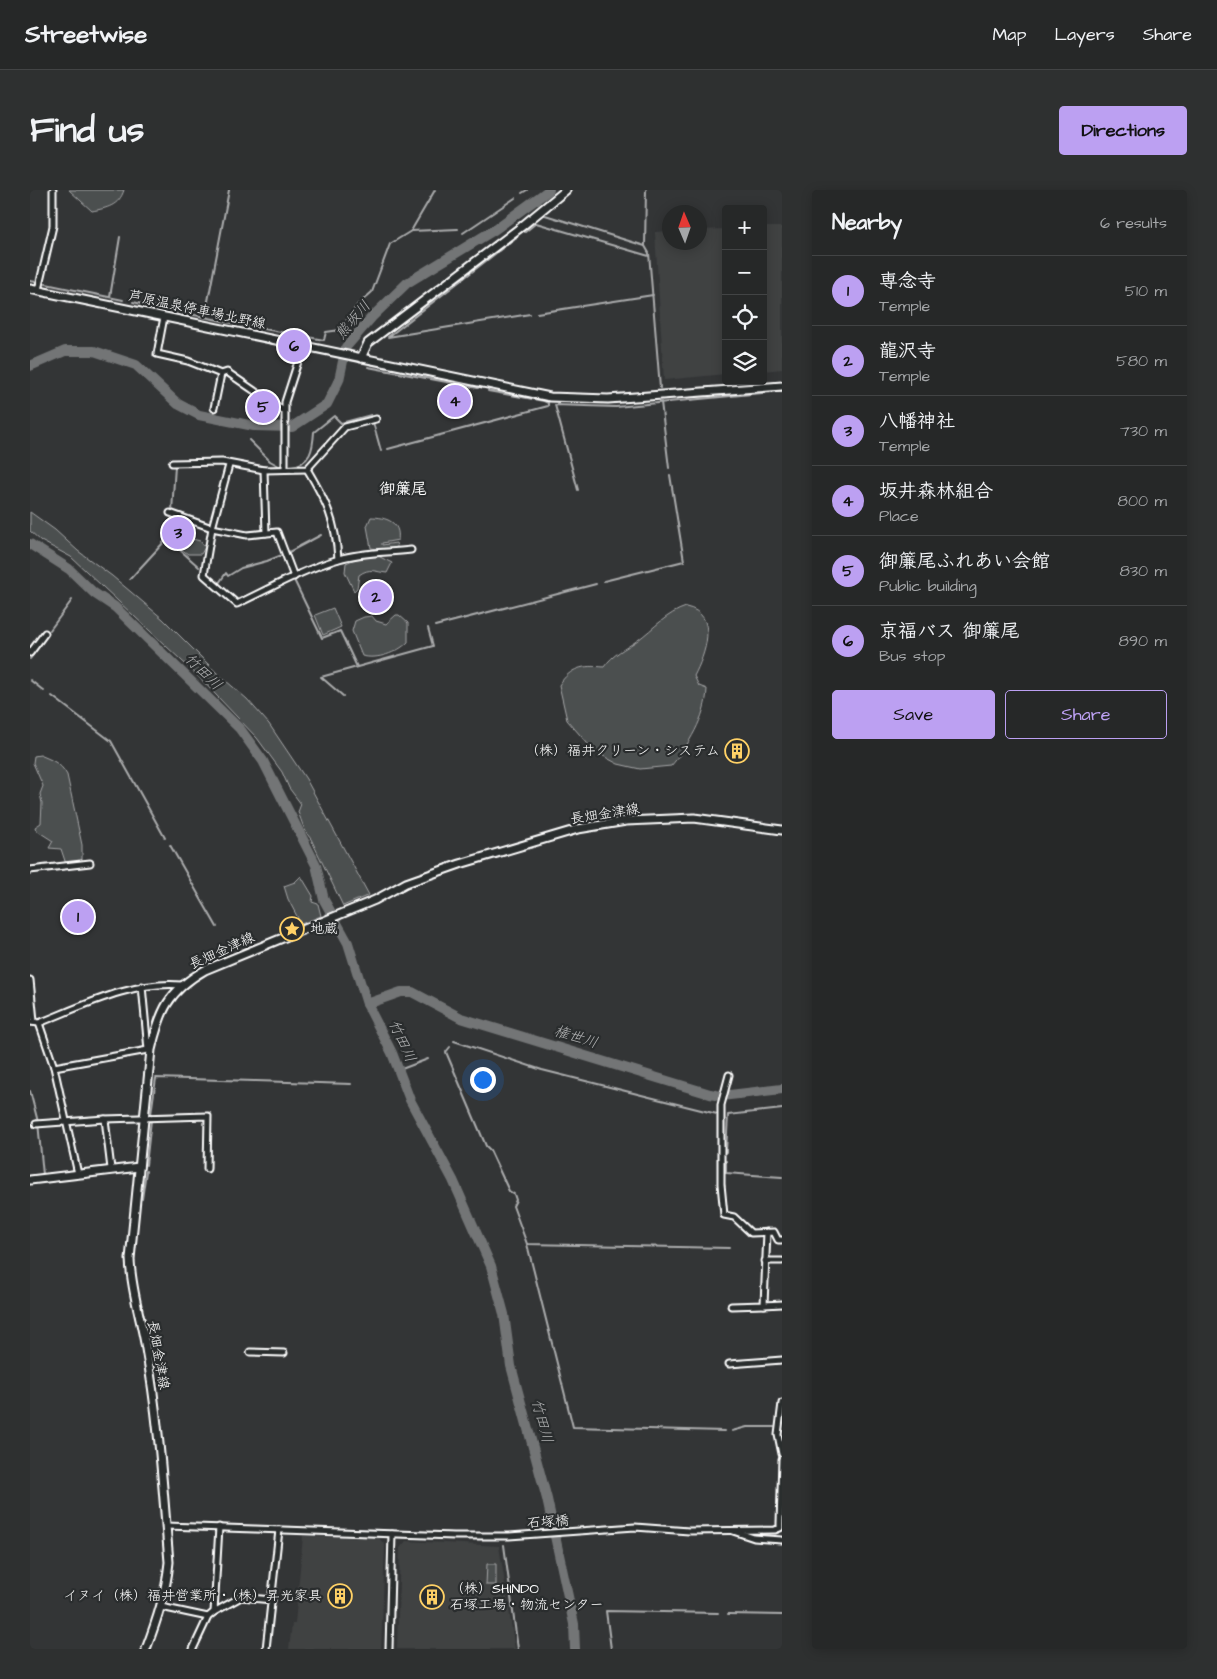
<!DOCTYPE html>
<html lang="en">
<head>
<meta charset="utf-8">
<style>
	body { margin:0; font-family:"Architects Daughter","Klee One",sans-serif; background:#2e3030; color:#f1f3f6 }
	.controls { position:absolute; right:15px; top:15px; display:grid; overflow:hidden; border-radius:5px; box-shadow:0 2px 12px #0003 }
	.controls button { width:45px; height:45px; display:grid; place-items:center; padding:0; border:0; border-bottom:1px solid #424445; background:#262828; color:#f1f3f6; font:25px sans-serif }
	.compass { position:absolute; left:632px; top:15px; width:45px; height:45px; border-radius:50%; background:#262828; box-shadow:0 2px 12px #0003; rotate:358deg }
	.you { position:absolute; left:452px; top:889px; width:18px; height:18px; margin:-12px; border:4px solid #fff; border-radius:50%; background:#1a73e8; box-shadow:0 0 0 8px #1a73e833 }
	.badge { display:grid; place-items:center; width:32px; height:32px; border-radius:50%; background:#bca0f2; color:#111; font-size:16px; font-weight:700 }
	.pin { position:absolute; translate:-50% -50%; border:2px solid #fff; box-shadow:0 1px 5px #0006 }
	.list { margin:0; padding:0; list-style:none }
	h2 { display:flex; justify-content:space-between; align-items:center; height:65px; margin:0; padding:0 20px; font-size:21px }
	h2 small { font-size:16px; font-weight:400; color:#a4a6a8 }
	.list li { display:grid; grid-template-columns:32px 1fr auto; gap:15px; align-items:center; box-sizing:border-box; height:70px; padding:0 20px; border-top:1px solid #424445 }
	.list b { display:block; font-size:19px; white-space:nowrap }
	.list p { margin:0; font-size:16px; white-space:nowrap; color:#a4a6a8 }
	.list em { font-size:16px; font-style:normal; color:#a4a6a8 }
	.actions { display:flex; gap:10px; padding:15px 20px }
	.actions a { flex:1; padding:11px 0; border:1px solid #bca0f2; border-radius:5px; text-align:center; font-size:18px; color:#bca0f2 }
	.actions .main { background:#bca0f2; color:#111 }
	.icon { flex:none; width:28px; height:28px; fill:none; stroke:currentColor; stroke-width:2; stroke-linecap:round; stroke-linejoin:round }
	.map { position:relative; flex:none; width:752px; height:1459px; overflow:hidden; border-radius:5px }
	header { display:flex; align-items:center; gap:30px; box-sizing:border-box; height:70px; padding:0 25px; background:#262828; border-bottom:1px solid #424445 }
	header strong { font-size:24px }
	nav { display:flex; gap:28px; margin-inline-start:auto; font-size:18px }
	.intro { display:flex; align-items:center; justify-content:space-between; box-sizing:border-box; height:120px; padding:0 30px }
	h1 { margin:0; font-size:35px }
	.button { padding:12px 22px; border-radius:5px; background:#bca0f2; color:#111; font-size:18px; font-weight:700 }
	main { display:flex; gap:30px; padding:0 30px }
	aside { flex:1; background:#262828; border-radius:5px; box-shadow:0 2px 12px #0003 }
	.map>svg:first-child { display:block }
	.built { fill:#404243 }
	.green { fill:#4c4f50; stroke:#a6a7a8 }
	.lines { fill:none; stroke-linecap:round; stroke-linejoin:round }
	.stream { stroke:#abacad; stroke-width:2 }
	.river { stroke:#737576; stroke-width:10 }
	.street-casing { stroke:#fff; stroke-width:9 }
	.secondary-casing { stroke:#fff; stroke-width:11 }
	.street { stroke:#2a2d2e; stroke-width:5 }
	.secondary { stroke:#2a2d2e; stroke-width:7 }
	.labels { text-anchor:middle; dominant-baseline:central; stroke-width:4.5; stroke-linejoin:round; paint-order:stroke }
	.street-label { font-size:14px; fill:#fff; stroke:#2a2d2e }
	.poi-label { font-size:14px; fill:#fff; stroke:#2a2d2e; text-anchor:end }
	.water-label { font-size:15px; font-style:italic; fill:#b2b3b4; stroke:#2a2d2e }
	.quarter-label { font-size:16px; font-weight:bold; fill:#fff; stroke:#2a2d2e }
</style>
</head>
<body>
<header>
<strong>Streetwise</strong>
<nav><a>Map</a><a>Layers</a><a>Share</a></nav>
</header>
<div class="intro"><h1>Find us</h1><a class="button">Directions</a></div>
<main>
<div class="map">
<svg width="752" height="1459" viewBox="0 0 752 1459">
	<rect width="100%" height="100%" fill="#333536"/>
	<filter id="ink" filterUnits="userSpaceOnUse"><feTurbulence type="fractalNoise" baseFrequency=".02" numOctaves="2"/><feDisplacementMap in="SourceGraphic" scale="10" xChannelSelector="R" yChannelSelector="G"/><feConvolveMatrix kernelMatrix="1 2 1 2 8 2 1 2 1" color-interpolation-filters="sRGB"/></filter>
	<g filter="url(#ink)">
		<g class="built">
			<path d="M752 37V179L733 181V37Z"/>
			<path d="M696 39V184L634 190 625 42 639 41 640 52H670V40Z"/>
			<path d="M273 1346 349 1348 355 1355 351 1459H259L262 1434H265Z"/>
			<path d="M376 1351 469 1356 485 1459H367L370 1358Z"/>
		</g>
		<g class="green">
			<path d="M39 0H94C89 16 77 18 62 21Z"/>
			<path d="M0 322 25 340 48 361 82 386 133 429 188 484 217 509 239 534 276 589 339 705 313 716 281 649C274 641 272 632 268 622L271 614 259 598 252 582 227 548 167 485 41 367 11 351 0 341Z"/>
			<path d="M341 327C356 327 371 332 368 350L352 353V355L366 353 368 360 354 362V360L341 358 337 336Z"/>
			<path d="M155 347 170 351 175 357 171 364H158L148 357 149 349Z"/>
			<path d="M348 366 362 373 357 383C345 382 340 377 329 385L327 398 324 401 315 382 316 373 325 369Z"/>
			<path d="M656 417C690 424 675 465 664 486L669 496 677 499C676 527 658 556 641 576L610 579 588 574 564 561 537 530 529 495C541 477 553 475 574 477 583 464 595 459 608 450 624 438 637 423 656 417Z"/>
			<path d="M303 418 311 437 293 445 285 425Z"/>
			<path d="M366 425H369L378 433V452C367 463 347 470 332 466L322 441 325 431 334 427 342 426 346 431 356 434Z"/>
			<path d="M10 565C21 570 30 572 37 585L52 655V672L36 674 31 659 19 658 23 651 6 640 5 637 11 633 12 613 10 604 13 596 3 573 4 566Z"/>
			<path d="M271 686 283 706 282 712 288 714 291 726 271 734 258 709 254 696 265 692Z"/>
			<path d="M457 1374H466V1395H456Z"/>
		</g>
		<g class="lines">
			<g class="stream">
				<path d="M405 0 381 41 428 39"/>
				<path d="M492 3 497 0"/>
				<path d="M512 24 615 56 616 0"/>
				<path d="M495 42 506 33 619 66"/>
				<path d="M433 43 485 8"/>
				<path d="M488 46 358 147 500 124"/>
				<path d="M615 56 619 63 630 198"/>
				<path d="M0 91 7 92"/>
				<path d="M16 94 93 110"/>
				<path d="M80 107 90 47"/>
				<path d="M333 110 342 102 360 54 381 41"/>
				<path d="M103 112 125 117"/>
				<path d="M131 118 222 137"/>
				<path d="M507 123 623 105"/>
				<path d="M175 127 199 0"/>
				<path d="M229 138 294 150 296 142 310 140 328 114"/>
				<path d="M338 177 448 198"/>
				<path d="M631 212 639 278"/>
				<path d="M219 250 240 271 249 276"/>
				<path d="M358 259 518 216V213L514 211 458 201"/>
				<path d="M260 276C281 275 283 258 284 242L304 226 311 233 341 225 351 261"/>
				<path d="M548 300 525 215 586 217 752 201"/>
				<path d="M142 321 145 276"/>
				<path d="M142 326 140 351 169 377"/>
				<path d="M179 386 189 393 196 383 198 386 211 378 237 371 257 363 291 345"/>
				<path d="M100 389 134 352"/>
				<path d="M574 391 654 371 640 285"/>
				<path d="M265 392 292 448 310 441 327 477"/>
				<path d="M405 436 566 394"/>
				<path d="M20 440 42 410"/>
				<path d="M0 469 14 450"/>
				<path d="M0 490 14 501"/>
				<path d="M22 506 81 551 135 648"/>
				<path d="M313 506 291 487 403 456 398 438"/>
				<path d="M140 655 187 737"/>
				<path d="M424 851 512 880 687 924"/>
				<path d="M420 857 416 862 456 956 460 960 479 1001 484 1004 486 1010 483 1016 497 1054 699 1058"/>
				<path d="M369 880 398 869"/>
				<path d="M0 901 8 932 13 985"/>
				<path d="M121 924 126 888 321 894"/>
				<path d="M696 962 698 925 752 919"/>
				<path d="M696 971V983L752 987"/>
				<path d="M116 975 121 930"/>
				<path d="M37 982 42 981"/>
				<path d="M19 984 31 983"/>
				<path d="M0 986H3"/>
				<path d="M112 1009 116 981"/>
				<path d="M497 1054 543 1237 694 1241"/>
				<path d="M702 1241 717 1237H744"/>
				<path d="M474 1355 488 1459"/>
				<path d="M698 1424 752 1425"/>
				<path d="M581 1459 576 1421 688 1423"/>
			</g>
			<g class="river">
				<path d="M0 176 35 161H64L106 175 148 214 169 225 224 236 262 237 297 214 309 190 316 157 342 127 377 93 464 40 519 0"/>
				<path d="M0 354 39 379 64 403 85 417 210 539 233 571 286 675 294 710 318 753 337 814 362 863 380 910 423 990 461 1076 474 1124 481 1176 517 1309 544 1434 545 1459"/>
				<path d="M337 814 371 802H382L431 828 680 904 691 906 752 899"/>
			</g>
			<g class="street-casing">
				<g id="street">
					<path d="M8 100 23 36V0"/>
					<path d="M134 127 127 164 158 171 191 184 184 218"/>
					<path d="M191 184 197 182 254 221"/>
					<path d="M142 273 192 272 234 280 277 279 315 237 346 229"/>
					<path d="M199 275 182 338 174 385 207 414C239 399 274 379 309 369 333 362 357 363 381 360"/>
					<path d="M255 279V212L273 156"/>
					<path d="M277 279C296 311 306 331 308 369"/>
					<path d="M234 280 236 343"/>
					<path d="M140 323 182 338 217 345 247 342 264 387"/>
					<path d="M0 463 15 443"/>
					<path d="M0 680 60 673"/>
					<path d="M0 790 4 831"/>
					<path d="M112 796 118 860H120"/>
					<path d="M0 832 9 833C55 815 101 791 151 795"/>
					<path d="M9 833 24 877 48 984"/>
					<path d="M24 877 118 860"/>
					<path d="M699 885 691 915V994L694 1025 704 1027 721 1043 744 1042 748 1050H752"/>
					<path d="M75 929 81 979"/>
					<path d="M6 934 75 929 178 926 177 979"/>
					<path d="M735 1071H752"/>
					<path d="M734 1115 752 1114"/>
					<path d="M701 1116 734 1115 737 1042"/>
					<path d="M220 1162 254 1163"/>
					<path d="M699 1174 752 1170"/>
					<path d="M752 1213 748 1245 752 1264"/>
					<path d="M136 1336 424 1346H479L605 1337 659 1341 745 1340 750 1338V1333L752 1269"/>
					<path d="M703 1341 724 1348 752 1350"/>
					<path d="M131 1417 178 1427"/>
					<path d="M184 1422 211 1407 242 1410"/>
					<path d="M163 1459 178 1427 184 1422 189 1337"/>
					<path d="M236 1459 249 1340"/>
					<path d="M359 1459 362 1344"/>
				</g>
			</g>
			<g class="secondary-casing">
				<g id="secondary">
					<path d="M0 99 520 207 578 209 752 196"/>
					<path d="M331 168 338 153 491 37 536 0"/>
					<path d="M0 990 109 977"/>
					<path d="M116 1459C127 1430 136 1403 139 1372 133 1301 129 1229 116 1159 111 1128 101 1100 100 1069L121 860C130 821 138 801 175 780L345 710 376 693 430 674 548 639 596 631 664 628 752 640"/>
				</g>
			</g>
			<use href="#street" class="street"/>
			<use href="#secondary" class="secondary"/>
		</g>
	</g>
	<defs>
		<g id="building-ring" transform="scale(1.25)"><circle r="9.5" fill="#2a2d2e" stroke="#ffd166" stroke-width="1.5"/><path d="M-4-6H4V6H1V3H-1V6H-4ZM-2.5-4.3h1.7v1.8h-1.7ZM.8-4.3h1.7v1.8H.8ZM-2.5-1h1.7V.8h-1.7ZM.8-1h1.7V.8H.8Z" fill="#ffd166"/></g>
		<g id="sight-ring" transform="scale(1.25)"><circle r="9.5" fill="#2a2d2e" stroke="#ffd166" stroke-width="1.5"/><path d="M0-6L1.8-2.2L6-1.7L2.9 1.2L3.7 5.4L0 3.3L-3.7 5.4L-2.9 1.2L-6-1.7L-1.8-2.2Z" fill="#ffd166"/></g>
	</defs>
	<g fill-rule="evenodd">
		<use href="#building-ring" x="707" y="561"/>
		<use href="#sight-ring" x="262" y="739"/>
		<use href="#building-ring" x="310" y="1406"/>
		<use href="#building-ring" x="402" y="1407"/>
	</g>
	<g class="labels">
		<g class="street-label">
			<text transform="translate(167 120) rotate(12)">芦原温泉停車場北野線</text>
			<text transform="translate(575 624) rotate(-9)">長畑金津線</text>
			<text transform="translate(192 761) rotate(-24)">長畑金津線</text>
			<text transform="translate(128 1165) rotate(80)">長畑金津線</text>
			<text transform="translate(518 1332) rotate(-4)">石塚橋</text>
		</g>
		<g class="poi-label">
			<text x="690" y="561">（株）福井クリーン・システム</text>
			<text x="280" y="739" text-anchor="start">地蔵</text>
			<text x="420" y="1399" text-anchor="start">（株）SHINDO<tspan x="420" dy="16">石塚工場・物流センター</tspan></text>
			<text x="292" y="1406">イヌイ（株）福井営業所・（株）昇光家具</text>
		</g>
		<g class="water-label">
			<text transform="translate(323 130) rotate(-49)">熊坂川</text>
			<text transform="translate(173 482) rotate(44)">竹田川</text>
			<text transform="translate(546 847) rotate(17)">権世川</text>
			<text transform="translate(372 851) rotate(65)">竹田川</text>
			<text transform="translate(512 1231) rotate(75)">竹田川</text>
		</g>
		<g class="quarter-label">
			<text x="373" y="299">御簾尾</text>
		</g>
	</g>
</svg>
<div class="controls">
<button>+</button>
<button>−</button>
<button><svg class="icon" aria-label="locate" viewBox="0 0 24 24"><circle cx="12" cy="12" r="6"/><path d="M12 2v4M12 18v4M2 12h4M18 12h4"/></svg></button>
<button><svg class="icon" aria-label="layers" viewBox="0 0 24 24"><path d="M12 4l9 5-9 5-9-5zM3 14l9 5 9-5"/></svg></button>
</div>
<svg class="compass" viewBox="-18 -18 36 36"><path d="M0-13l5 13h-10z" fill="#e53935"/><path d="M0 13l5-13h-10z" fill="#a4a6a8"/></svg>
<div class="you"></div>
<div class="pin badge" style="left:48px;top:727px">1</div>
<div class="pin badge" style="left:346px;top:407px">2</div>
<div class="pin badge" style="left:148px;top:343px">3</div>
<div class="pin badge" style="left:425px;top:211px">4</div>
<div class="pin badge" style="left:233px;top:217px">5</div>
<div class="pin badge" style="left:264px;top:156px">6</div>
</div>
<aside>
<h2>Nearby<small>6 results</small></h2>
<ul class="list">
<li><span class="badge">1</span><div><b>専念寺</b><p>Temple</p></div><em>510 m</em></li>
<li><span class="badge">2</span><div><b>龍沢寺</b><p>Temple</p></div><em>580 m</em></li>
<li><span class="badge">3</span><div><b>八幡神社</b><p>Temple</p></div><em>730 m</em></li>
<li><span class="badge">4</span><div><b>坂井森林組合</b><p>Place</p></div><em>800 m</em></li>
<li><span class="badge">5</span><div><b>御簾尾ふれあい会館</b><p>Public building</p></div><em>830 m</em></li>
<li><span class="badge">6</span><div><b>京福バス 御簾尾</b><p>Bus stop</p></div><em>890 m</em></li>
</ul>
<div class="actions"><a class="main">Save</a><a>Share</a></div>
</aside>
</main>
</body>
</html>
